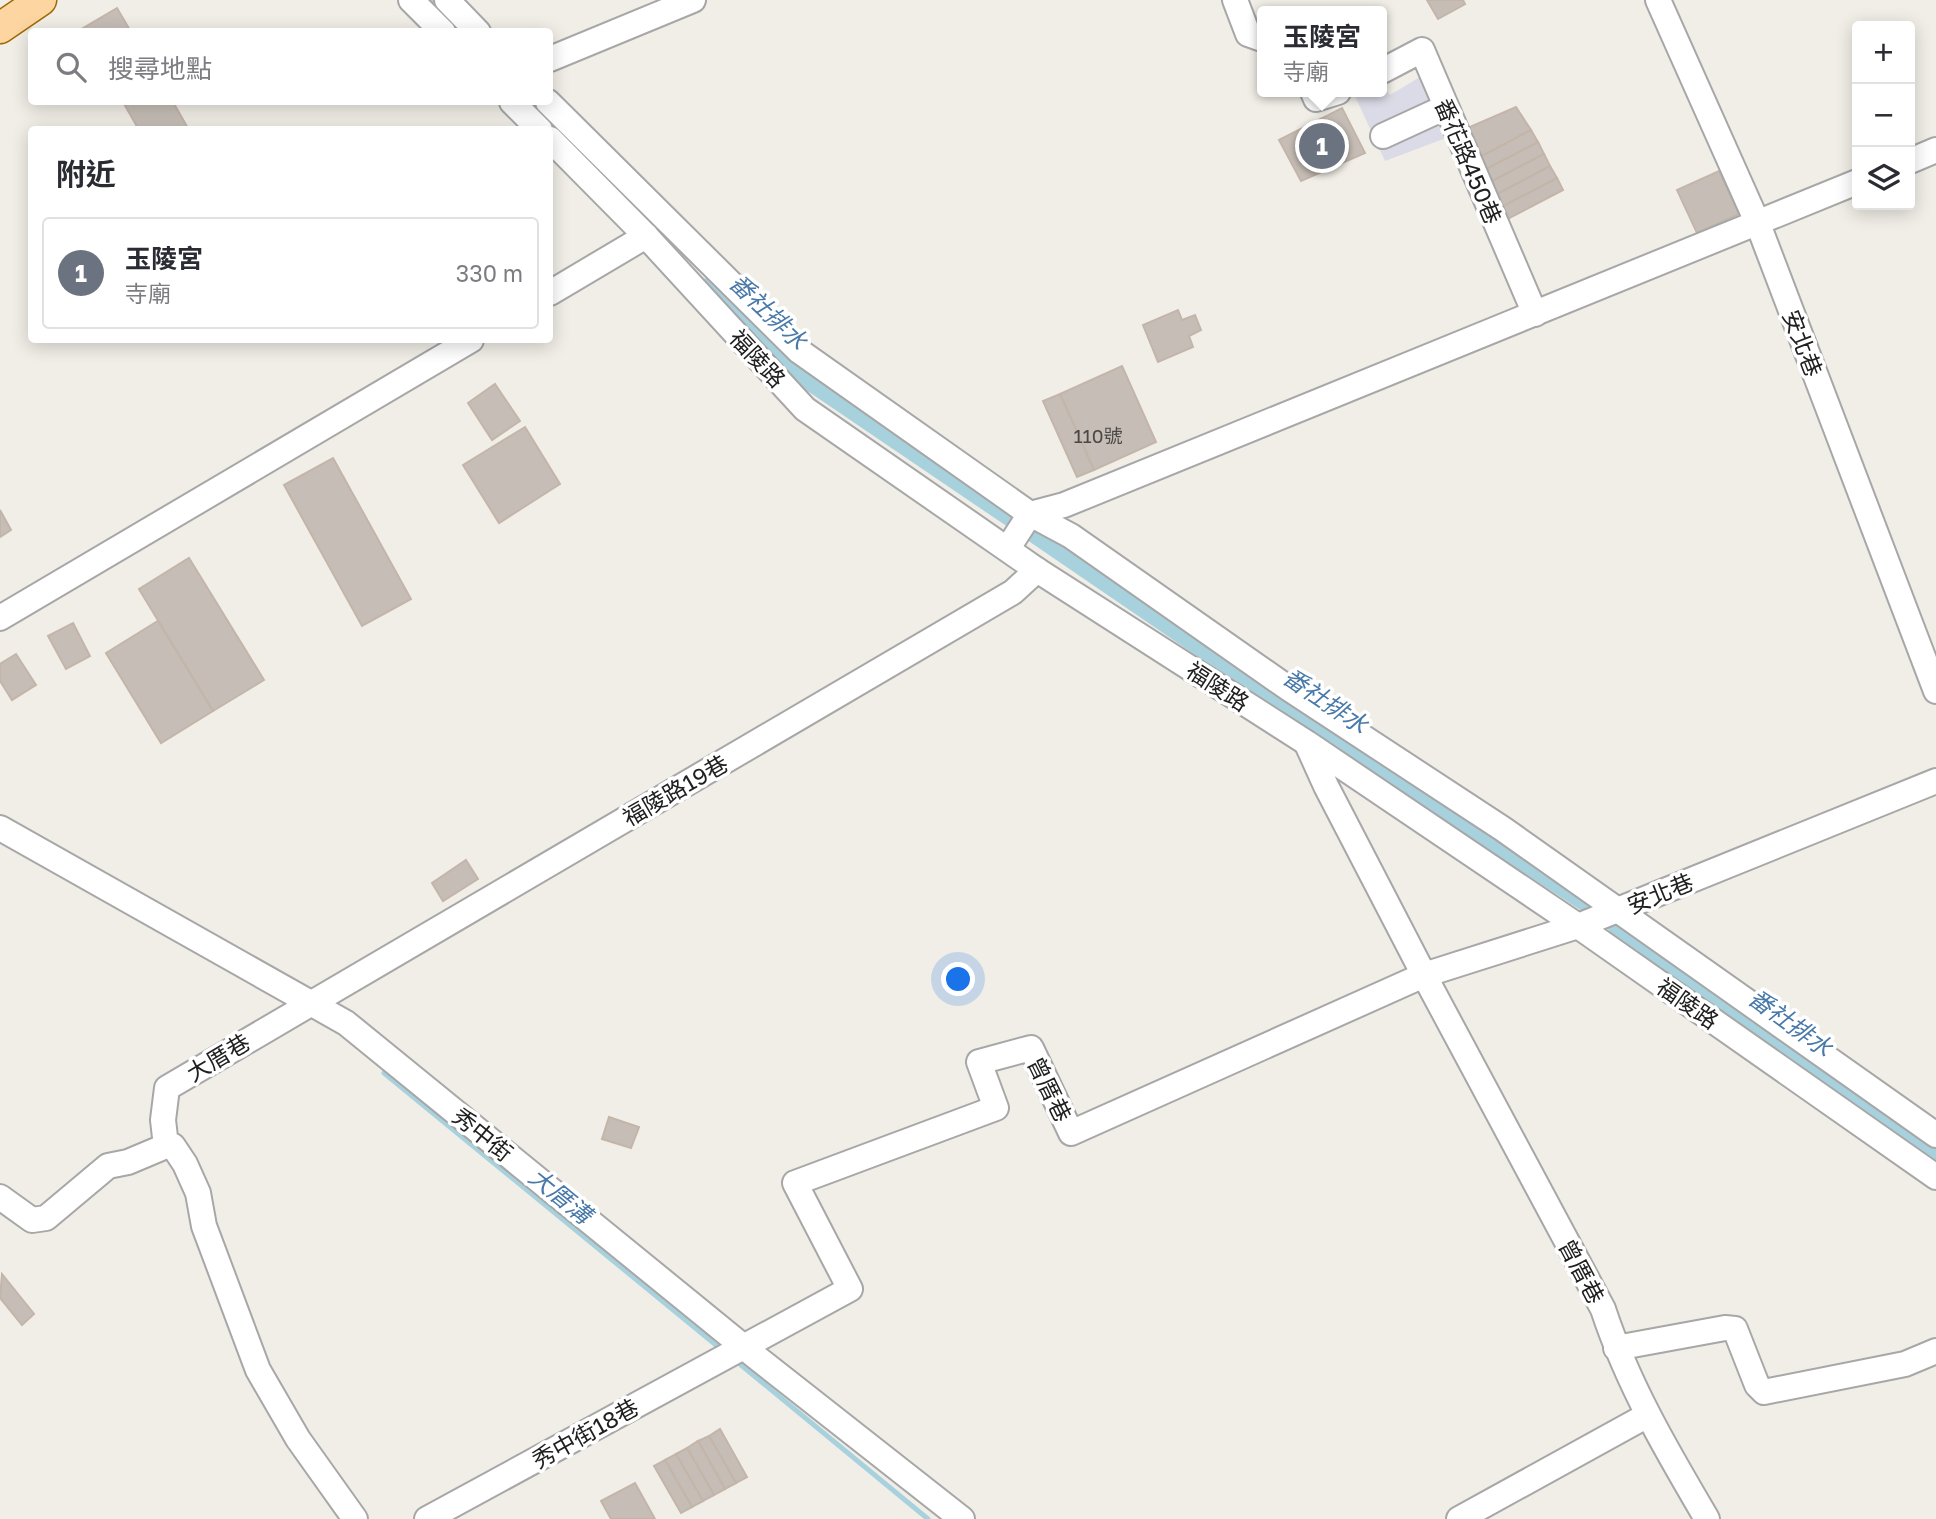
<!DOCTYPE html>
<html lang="zh-TW">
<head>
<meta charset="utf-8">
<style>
	body { margin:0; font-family:"Golos Text","Noto Sans TC",sans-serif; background:#f2f2f3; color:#2b2b33 }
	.controls { position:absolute; right:21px; top:21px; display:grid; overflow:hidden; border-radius:7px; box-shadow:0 4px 18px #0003 }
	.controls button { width:63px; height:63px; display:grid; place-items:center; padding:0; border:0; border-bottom:2px solid #e1e1e2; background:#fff; color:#2b2b33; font:35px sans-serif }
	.you { position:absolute; left:959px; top:980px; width:24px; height:24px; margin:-18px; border:5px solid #fff; border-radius:50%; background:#1a73e8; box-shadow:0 0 0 10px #1a73e833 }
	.badge { display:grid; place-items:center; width:46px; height:46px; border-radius:50%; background:#0f766e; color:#fff; font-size:23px; font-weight:700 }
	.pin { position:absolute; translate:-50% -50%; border:4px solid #fff; box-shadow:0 2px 7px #0006 }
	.popup { position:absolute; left:1257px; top:6px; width:130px; height:91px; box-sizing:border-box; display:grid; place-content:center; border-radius:7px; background:#fff; filter:drop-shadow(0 2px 5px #0005); font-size:23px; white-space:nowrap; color:#7c7c81 }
	.popup b { font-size:26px; color:#2b2b33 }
	.popup::after { content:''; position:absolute; left:50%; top:100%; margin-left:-14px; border:14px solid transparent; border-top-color:#fff }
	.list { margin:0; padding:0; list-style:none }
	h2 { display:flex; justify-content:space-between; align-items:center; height:91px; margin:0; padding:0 28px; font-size:30px }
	h2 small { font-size:23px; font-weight:400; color:#7c7c81 }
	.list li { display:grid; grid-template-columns:46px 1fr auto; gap:21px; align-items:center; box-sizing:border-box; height:112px; margin:0 14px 14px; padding:0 14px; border:2px solid #e1e1e2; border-radius:7px }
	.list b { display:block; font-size:26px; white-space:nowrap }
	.list p { margin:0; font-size:23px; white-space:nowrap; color:#7c7c81 }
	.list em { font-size:23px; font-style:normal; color:#7c7c81 }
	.icon { flex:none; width:38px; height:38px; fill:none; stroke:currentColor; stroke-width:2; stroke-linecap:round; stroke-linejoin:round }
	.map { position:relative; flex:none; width:1936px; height:1519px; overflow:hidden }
	.search { position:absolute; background:#fff; box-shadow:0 4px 18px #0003; left:28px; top:28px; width:525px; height:77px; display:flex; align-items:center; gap:18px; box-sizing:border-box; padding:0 24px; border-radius:7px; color:#7c7c81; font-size:26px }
	.panel { position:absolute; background:#fff; box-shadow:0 4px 18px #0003; left:28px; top:126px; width:525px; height:217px; border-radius:7px }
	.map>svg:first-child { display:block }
	.plaza { fill:#dbdbe7 }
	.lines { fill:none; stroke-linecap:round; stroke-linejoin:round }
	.stream { stroke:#a8d1de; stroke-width:5 }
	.canal { stroke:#a8d1de; stroke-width:19 }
	.building { fill:#c6beb6; stroke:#c3b5a9; stroke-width:2 }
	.minor-casing { stroke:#a7a7a7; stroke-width:28 }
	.major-casing { stroke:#9c6a01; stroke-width:33 }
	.minor { stroke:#fff; stroke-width:24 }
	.major { stroke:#fcd5a1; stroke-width:30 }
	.labels { text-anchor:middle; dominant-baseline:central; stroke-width:7; stroke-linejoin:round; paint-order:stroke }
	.number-label { font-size:19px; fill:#4a4846 }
	.street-label { font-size:23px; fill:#202020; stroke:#fff }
	.water-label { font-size:24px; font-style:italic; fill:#4979a9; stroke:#fff }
</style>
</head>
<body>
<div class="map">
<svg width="1936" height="1519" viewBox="0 0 1936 1519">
	<rect width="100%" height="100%" fill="#f1eee7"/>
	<path class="plaza" d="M1420 77 1446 138 1385 161 1354 94 1382 92V85L1390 95Z"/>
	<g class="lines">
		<g class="stream">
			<path d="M384 1073 716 1345"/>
			<path d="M741 1365 928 1519"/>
		</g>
		<g class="canal">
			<path d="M435 8 458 32"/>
			<path d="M709 287 783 363 1010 517"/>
			<path d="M1035 534 1338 741 1584 901"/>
			<path d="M1617 926 1936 1158"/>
		</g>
	</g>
	<g class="building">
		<path d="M1427 0H1463L1465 4 1438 19Z"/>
		<path d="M117 8 131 32H81L80 30Z"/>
		<path d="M123 102H173L189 130H139Z"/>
		<path d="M1516 107 1531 130 1469 163 1456 133Z"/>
		<path d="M1342 108 1365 153 1301 181 1279 140Z"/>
		<path d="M1531 130 1538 142 1475 175 1469 163Z"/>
		<path d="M1538 142 1544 154 1481 187 1475 175Z"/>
		<path d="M1544 154 1550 166 1488 199 1481 187Z"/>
		<path d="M1550 166 1557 178 1494 211 1488 199Z"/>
		<path d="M1719 171 1739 214 1697 233 1677 190Z"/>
		<path d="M1557 178 1563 190 1500 223 1494 211Z"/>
		<path d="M1178 310 1182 320 1195 315 1201 330 1189 336 1193 347 1158 362 1143 325Z"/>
		<path d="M1122 366 1156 442 1094 470 1060 394Z"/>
		<path d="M495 384 520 421 492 440 468 403Z"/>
		<path d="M1060 394 1094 470 1077 477 1043 401Z"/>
		<path d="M525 427 560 484 499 523 463 465Z"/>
		<path d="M333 458 411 599 362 626 284 485Z"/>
		<path d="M0 510 11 530 0 537Z"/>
		<path d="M189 558 264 680 213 711 139 589Z"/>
		<path d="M158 621 213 711 161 743 106 653Z"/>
		<path d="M73 623 90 656 66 669 48 636Z"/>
		<path d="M16 654 36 685 12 700 0 681V664Z"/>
		<path d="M466 860 478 879 443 901 432 883Z"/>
		<path d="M609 1117 639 1127 631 1148 602 1139Z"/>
		<path d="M2 1274 34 1314 22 1325 0 1298Z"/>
		<path d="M720 1429 747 1477 736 1483 709 1436Z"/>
		<path d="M709 1436 736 1483 725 1489 698 1441Z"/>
		<path d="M698 1441 725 1489 714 1495 687 1448Z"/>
		<path d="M687 1448 714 1495 703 1501 676 1454Z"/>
		<path d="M676 1454 703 1501 692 1507 665 1460Z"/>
		<path d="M665 1460 692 1507 681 1513 654 1466Z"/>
		<path d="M635 1483 655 1519H611L601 1501Z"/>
	</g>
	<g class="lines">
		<g class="minor-casing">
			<g id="minor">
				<path d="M411 0 443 32"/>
				<path d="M447 0 478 32"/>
				<path d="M1235 0 1248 34 1262 39"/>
				<path d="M1658 0 1758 224 1936 691"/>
				<path d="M550 59 693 0"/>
				<path d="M1382 71 1422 50 1535 314"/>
				<path d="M1313 92 1316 99 1338 92"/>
				<path d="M512 102 540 130"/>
				<path d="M548 102 799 351 1030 514 1071 536 1288 688 1503 829 1936 1135"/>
				<path d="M1383 136 1446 107"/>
				<path d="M550 139 646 236 805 409 1037 570 1307 743 1578 926 1936 1177"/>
				<path d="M1910 161 1936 150"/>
				<path d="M550 293 646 236"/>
				<path d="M1008 548 1030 514 1064 505 1857 182"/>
				<path d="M0 618 471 340"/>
				<path d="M1307 744 1326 786 1424 975 1603 1309C1628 1385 1667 1451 1707 1519"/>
				<path d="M0 828 346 1023 756 1357 962 1519"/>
				<path d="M166 1146H173L185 1164 198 1193 204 1226 258 1370 298 1439 355 1519"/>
				<path d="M0 1197 32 1220 46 1218 108 1166 128 1162 166 1146 163 1120 167 1088 1013 592 1037 570"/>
				<path d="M1616 1348 1725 1328 1735 1329 1757 1385 1764 1392 1905 1364 1936 1351"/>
				<path d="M427 1519 850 1289 795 1183 996 1108 979 1062 1031 1048 1071 1133 1424 975 1578 926 1936 781"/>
				<path d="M1459 1519 1646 1416"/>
			</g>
		</g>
		<g class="major-casing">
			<path id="major" d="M0 28 41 0"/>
		</g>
		<use href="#minor" class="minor"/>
		<use href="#major" class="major"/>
	</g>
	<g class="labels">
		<g class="number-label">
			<text x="1098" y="435">110號</text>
		</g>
		<g class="street-label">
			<text transform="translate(1469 161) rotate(67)">番花路450巷</text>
			<text transform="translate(1803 343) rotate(69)">安北巷</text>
			<text transform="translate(758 358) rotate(47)">福陵路</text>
			<text transform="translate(1218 686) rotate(33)">福陵路</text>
			<text transform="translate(675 790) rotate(-30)">福陵路19巷</text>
			<text transform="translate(1660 893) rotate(-22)">安北巷</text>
			<text transform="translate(1688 1003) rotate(35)">福陵路</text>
			<text transform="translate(218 1057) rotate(-31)">大厝巷</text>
			<text transform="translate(1050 1089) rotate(64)">曾厝巷</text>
			<text transform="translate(483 1134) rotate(39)">秀中街</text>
			<text transform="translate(1582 1271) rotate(62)">曾厝巷</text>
			<text transform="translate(585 1433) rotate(-29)">秀中街18巷</text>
		</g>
		<g class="water-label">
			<text transform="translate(769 311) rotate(44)">番社排水</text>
			<text transform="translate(1326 700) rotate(34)">番社排水</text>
			<text transform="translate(1791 1022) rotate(36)">番社排水</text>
			<text transform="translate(561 1195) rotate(39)">大厝溝</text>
		</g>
	</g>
</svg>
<div class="controls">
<button>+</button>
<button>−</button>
<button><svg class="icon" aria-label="layers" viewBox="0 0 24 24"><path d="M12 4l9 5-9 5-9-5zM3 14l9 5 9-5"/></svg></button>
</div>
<div class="you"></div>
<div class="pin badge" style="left:1322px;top:146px;background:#6b7280">1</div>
<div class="popup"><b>玉陵宮</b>寺廟</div>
<div class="search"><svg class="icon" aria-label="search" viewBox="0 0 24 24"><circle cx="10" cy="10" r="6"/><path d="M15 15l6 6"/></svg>搜尋地點</div>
<section class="panel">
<h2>附近<small></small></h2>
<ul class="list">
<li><span class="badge" style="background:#6b7280">1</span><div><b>玉陵宮</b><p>寺廟</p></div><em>330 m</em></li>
</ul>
</section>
</div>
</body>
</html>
